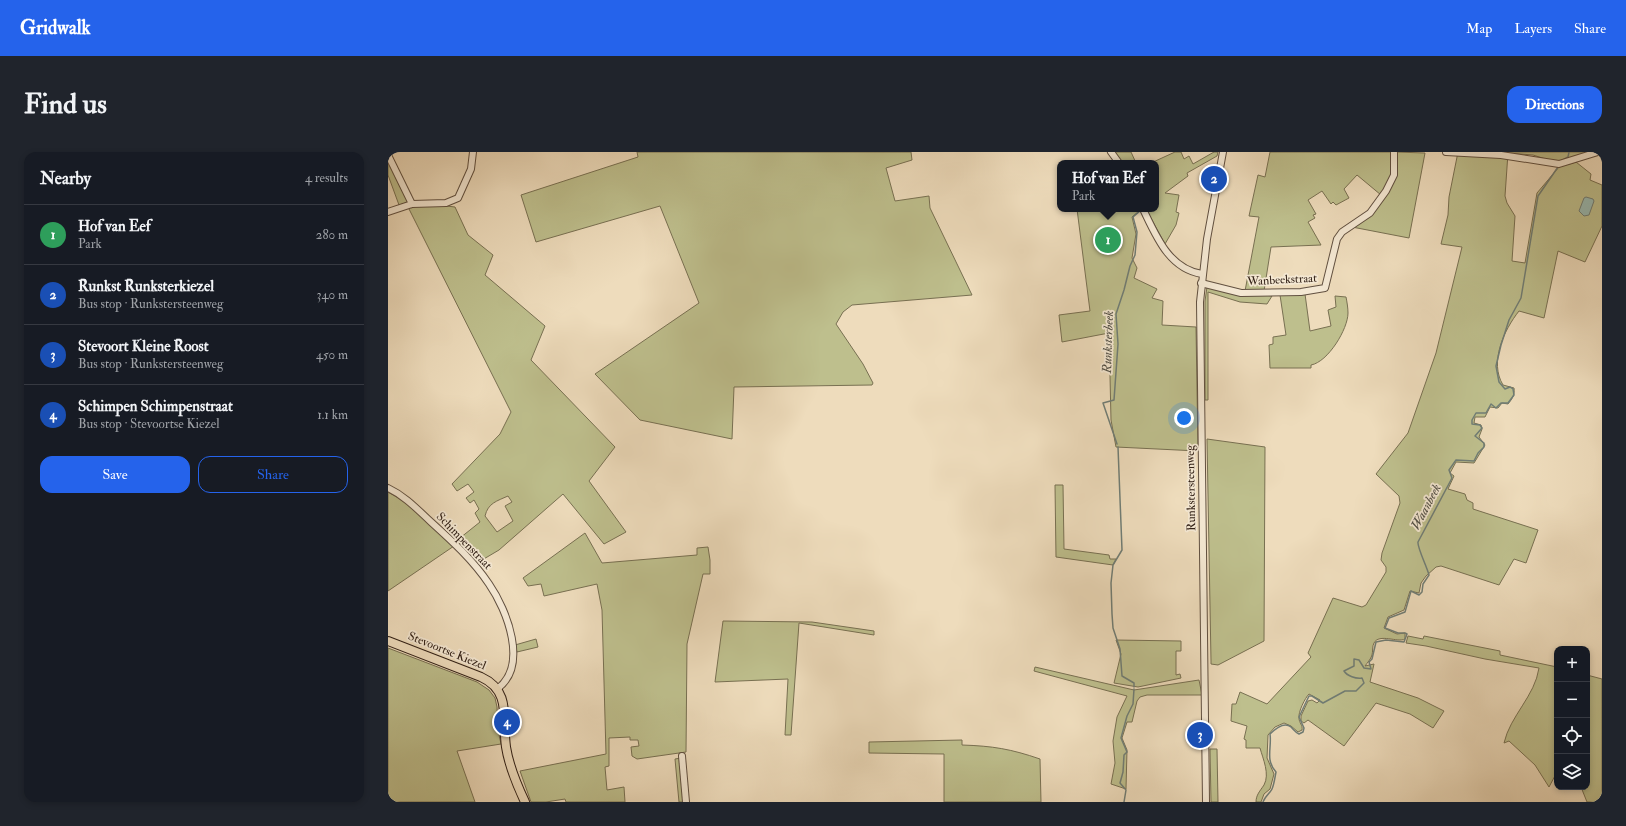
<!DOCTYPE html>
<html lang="en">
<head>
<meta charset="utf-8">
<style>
	body { margin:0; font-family:"IM FELL Double Pica",serif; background:#20242c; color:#f1f3f6 }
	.controls { position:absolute; right:12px; bottom:12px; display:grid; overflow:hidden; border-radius:8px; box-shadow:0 2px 6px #0003 }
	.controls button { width:36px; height:36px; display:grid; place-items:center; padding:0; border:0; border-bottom:1px solid #363941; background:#171b24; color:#f1f3f6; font:20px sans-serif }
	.you { position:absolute; left:796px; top:266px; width:14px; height:14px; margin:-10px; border:3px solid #fff; border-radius:50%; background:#1a73e8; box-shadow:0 0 0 6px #1a73e833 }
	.badge { display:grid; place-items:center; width:26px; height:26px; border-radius:50%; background:#2563eb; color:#fff; font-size:13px; font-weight:700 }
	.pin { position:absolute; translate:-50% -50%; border:2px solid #fff; box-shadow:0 1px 4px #0006 }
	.popup { position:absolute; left:669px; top:8px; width:102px; height:52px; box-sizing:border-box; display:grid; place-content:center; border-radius:8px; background:#171b24; filter:drop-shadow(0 1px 3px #0005); font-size:13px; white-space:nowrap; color:#9ea1a6 }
	.popup b { font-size:15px; color:#f1f3f6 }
	.popup::after { content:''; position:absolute; left:50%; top:100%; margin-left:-8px; border:8px solid transparent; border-top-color:#171b24 }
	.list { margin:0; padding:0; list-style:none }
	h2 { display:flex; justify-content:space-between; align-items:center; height:52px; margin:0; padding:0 16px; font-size:17px }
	h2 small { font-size:13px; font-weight:400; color:#9ea1a6 }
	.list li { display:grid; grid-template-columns:26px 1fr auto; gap:12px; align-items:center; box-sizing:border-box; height:60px; padding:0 16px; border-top:1px solid #363941 }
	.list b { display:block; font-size:15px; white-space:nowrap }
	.list p { margin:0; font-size:13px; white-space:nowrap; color:#9ea1a6 }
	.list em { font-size:13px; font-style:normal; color:#9ea1a6 }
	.actions { display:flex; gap:8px; padding:12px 16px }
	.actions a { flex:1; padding:9px 0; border:1px solid #2563eb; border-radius:12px; text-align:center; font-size:14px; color:#2563eb }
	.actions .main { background:#2563eb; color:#fff }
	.icon { flex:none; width:22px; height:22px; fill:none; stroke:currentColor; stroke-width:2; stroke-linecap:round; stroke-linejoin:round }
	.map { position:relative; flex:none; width:1214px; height:650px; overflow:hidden; border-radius:12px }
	header { display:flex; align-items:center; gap:24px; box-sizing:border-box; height:56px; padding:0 20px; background:#2563eb; color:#fff }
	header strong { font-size:19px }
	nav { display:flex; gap:22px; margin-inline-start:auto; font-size:14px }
	.intro { display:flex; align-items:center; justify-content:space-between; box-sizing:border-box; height:96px; padding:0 24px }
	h1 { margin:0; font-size:28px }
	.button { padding:10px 18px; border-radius:12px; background:#2563eb; color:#fff; font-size:14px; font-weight:700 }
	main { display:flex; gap:24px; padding:0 24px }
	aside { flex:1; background:#171b24; border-radius:12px; box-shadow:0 2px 6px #0003 }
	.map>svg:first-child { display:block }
	.green { fill:#bebf8d; stroke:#787052; fill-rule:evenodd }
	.water { fill:#99bbb4; stroke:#707d75 }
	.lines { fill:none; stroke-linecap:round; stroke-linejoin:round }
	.stream { stroke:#707d75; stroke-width:1.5 }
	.minor-casing { stroke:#615040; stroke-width:8 }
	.major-casing { stroke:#322117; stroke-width:10 }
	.minor { stroke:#f4e8d3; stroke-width:6 }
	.major { stroke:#eedcbc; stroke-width:8 }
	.labels { text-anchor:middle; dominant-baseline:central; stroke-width:3.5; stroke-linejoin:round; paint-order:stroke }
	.street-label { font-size:12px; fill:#322117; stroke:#f4e8d3 }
	.water-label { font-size:13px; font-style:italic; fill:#514f46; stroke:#f4e8d3 }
</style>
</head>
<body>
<header>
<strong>Gridwalk</strong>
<nav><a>Map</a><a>Layers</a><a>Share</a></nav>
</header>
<div class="intro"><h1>Find us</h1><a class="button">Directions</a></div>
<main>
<aside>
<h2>Nearby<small>4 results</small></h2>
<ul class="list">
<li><span class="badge" style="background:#2e9e5b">1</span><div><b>Hof van Eef</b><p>Park</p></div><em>280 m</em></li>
<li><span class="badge" style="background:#1a4fb4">2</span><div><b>Runkst Runksterkiezel</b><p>Bus stop · Runkstersteenweg</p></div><em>340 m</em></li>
<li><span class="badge" style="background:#1a4fb4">3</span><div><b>Stevoort Kleine Roost</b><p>Bus stop · Runkstersteenweg</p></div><em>450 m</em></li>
<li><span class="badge" style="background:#1a4fb4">4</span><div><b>Schimpen Schimpenstraat</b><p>Bus stop · Stevoortse Kiezel</p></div><em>1.1 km</em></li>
</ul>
<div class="actions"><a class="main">Save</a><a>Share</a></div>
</aside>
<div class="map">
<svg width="1214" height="650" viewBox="0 0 1214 650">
	<rect width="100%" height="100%" fill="#eedcbc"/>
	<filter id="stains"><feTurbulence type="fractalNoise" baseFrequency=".005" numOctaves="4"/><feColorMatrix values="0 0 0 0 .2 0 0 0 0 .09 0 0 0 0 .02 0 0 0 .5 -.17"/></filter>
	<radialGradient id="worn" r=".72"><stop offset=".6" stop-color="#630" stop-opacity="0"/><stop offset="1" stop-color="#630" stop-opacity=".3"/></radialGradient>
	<g class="green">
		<path d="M249 0H523L524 8 498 16 507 49 541 44 542 56 584 143 464 153 455 160 448 172 475 212 485 231 484 233 346 235 344 287 252 268 207 222 311 151 272 54 148 90 133 43 250 5Z"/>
		<path d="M726 0H743L748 11H733Z"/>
		<path d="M787 0H793L796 7 801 4 805 12 826 0H830L829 4 799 21 800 24 777 41 791 43 788 60 791 61 788 73 777 92 758 57H768V11H763Z"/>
		<path d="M882 0H1005L1003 26 993 43 969 23 956 37 961 46 948 53 945 50 943 52 934 39 920 48 928 62 925 63 927 66 920 70 933 93 883 95 876 139H857L871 65 861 64 870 23 877 25Z"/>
		<path d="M1008 0 1037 1 1021 86 964 75C990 52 1012 38 1008 0Z"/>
		<path d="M1070 0H1204L1170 11 1145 3 1120 1 1117 44 1119 51 1127 64 1124 109 1137 111 1149 41 1171 15 1188 10 1203 22 1202 28 1214 33V74L1197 110 1170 99 1156 166 1131 159C1116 178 1101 210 1115 233L1126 236C1127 243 1124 247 1120 252L1114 251 1110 256 1102 255 1097 265H1087L1086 271 1093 273 1094 277 1091 285 1097 293 1086 311 1068 310 1062 321 1066 324 1060 337 1077 342 1079 348 1085 351V357L1150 378 1138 411 1126 407 1111 433 1053 414 1048 415 1038 424 1033 431 1031 441 1022 439 1016 458 1000 465 996 476 1009 482 1017 481V487C1010 491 991 481 986 491 984 494 985 500 984 503 983 507 979 511 977 514L986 512 982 530 1030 546 1056 559 1045 576 1022 562 988 551 956 594 920 568 916 571 913 569V564L920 549 924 548 929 551 932 548 921 542C917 546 910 560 911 566 911 571 915 573 914 578L910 580 903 574 896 571 887 575 880 583 879 606 886 622 882 637 876 642 873 650H868C868 643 872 639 876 633 882 622 875 607 872 596H858V588L856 587 859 574 843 569 844 552H848L852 540 879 552 923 505 920 501 945 446 974 455 978 453 998 420V415L993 408 994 401 1012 351 1011 344 988 322 1020 281 1048 201 1074 95 1053 92 1060 63 1061 45Z"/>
		<path d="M0 7 21 50 11 53 0 23Z"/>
		<path d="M51 53 67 55 80 83 105 103 97 123 157 174 143 208 227 295 201 329 238 380 216 392 175 342 111 398 89 411 67 390 92 370 87 361 91 357 86 348 82 351 78 346 86 340 80 332 69 339 64 332 112 282 123 260 20 55ZM120 344 124 350 117 354 125 369 109 380 97 364C100 351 109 349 120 344Z"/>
		<path d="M689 57H750L751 59 744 65 748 82 744 106 749 116 746 126 769 137 764 146 775 149 774 173 808 175 810 299 728 295 723 268 721 181 674 190 671 163 702 159Z"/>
		<path d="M819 135 884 144 879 152 852 150 820 140V248H817V149Z"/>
		<path d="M917 142 922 179 943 174 940 158 948 155 947 144 958 145C959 150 960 156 960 161 960 177 940 210 923 213V216H882L881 193 885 192V185L898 183 892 143Z"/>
		<path d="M819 287 877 295 876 489 830 513 823 512V509Z"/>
		<path d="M667 333H675L676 397 721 403 722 407H728L725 413 668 405Z"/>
		<path d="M0 340 16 349 66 394 0 439Z"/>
		<path d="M197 381 214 411 309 403V396L320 395 322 408V422H315L299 492 298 600 249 607 244 604 243 595 251 594 250 588H242V585L221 586V614L217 615 219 638 236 635 237 650H178L177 647 158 650H143L132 619 218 602 214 458 209 432 156 444 153 432 140 434 135 426Z"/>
		<path d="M335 469 424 470 486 479V483L411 471 403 583H397L400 527 327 530Z"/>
		<path d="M1020 484 1035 487 1036 484 1112 499V503L1169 515V620L1161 635 1147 613 1121 589 1116 591C1122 564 1147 544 1151 516L1097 507 1038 494 1018 491Z"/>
		<path d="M148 487 150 495 129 500 127 493Z"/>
		<path d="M728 488 793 489V499H788V523L792 522 793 526 750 535 726 531 733 502Z"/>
		<path d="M0 496 89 530 101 538 107 546 109 555 110 578 113 592 69 599 87 650H0Z"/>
		<path d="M647 515 746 538 811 528 814 543H759L752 545 749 549 744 570H739L734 586 739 598 738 637 723 632 727 611 725 589 729 565 739 544 646 519Z"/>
		<path d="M1199 523 1214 527V650H1199L1193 635H1199Z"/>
		<path d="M574 588V593C605 594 623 597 652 607L653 650H556V602L481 601V590Z"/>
		<path d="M822 597H829L830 650H823Z"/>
		<path d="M293 606 296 650H291L287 607Z"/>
	</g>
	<path class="water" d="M1198 45 1205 47 1206 49 1201 63 1196 64 1191 59 1196 46Z"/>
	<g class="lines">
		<g class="stream">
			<path d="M1173 9 1180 5 1181 0"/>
			<path d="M729 292 715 251 726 248 730 192 728 162 736 138 742 114 747 103 749 80 745 65 752 59"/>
			<path d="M730 295 734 398 725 413 723 431 724 462 725 476 732 497 734 524 746 531V535"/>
			<path d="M736 650 738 638 732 631 735 620 736 603 739 600 733 586 739 564 745 552 746 537"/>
			<path d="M875 650C877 644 882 641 884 637 886 633 887 625 888 620 877 608 884 596 882 582 887 577 896 569 903 575 906 578 907 580 911 582L915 580 916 576 911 565 921 544H924L935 551 957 539H968L976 531 974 526C968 527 959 524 956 519L966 514V507L971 508 976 516 983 517 981 510 984 507 988 490 998 488 1016 490 1019 482 1017 481H1010L997 476 1001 466 1017 460 1023 439 1031 443 1034 440 1035 432 1041 423C1039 415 1029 395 1030 390L1064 326 1061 318 1068 308 1086 309 1090 301 1096 295V291L1087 284 1094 276 1092 273 1084 272V268L1088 261H1098L1103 252 1108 256 1113 251H1120L1126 243 1125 237 1122 235 1117 237 1111 230 1108 214 1113 193 1121 168 1133 146 1150 44 1170 15"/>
		</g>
		<g class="minor-casing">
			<g id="minor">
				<path d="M723 0 731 11"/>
				<path d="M1058 0 1113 3 1171 12 1210 0"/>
				<path d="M0 3 24 52"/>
				<path d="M755 57C768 84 781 117 814 122"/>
				<path d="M0 60 24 52 58 51 70 46 83 17 85 0"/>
				<path d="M813 131 853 141 913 140 937 136 949 87 954 80 982 61 998 39 1006 23V1"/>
				<path d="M0 336C17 344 29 357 43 370 64 389 85 408 101 432 119 458 141 514 109 537"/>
				<path d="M294 604 298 650"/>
				<path d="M818 650 812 150 819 87 835 0"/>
			</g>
		</g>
		<g class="major-casing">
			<path id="major" d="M0 489 93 525C124 539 114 567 118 595 121 614 129 633 137 650"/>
		</g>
		<use href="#minor" class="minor"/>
		<use href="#major" class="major"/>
	</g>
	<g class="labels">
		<g class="street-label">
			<text transform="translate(894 128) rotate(-3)">Wanbeekstraat</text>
			<text transform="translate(803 336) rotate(-91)">Runkstersteenweg</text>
			<text transform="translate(76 389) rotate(46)">Schimpenstraat</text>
			<text transform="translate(59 499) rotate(22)">Stevoortse Kiezel</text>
		</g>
		<g class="water-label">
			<text transform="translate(720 190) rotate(-88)">Runksterbeek</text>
			<text transform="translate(1038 355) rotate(-62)">Waanbeek</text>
		</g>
	</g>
	<rect width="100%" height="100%" filter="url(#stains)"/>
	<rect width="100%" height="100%" fill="url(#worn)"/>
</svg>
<div class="controls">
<button>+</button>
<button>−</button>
<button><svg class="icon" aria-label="locate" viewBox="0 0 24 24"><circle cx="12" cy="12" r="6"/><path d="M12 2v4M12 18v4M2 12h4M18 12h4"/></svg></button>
<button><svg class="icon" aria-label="layers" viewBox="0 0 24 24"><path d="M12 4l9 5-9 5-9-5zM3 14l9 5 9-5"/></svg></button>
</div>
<div class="you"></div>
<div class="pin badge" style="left:720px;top:88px;background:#2e9e5b">1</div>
<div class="popup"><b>Hof van Eef</b>Park</div>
<div class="pin badge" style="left:826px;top:27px;background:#1a4fb4">2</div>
<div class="pin badge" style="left:812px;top:583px;background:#1a4fb4">3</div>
<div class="pin badge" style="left:119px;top:570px;background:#1a4fb4">4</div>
</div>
</main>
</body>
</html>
